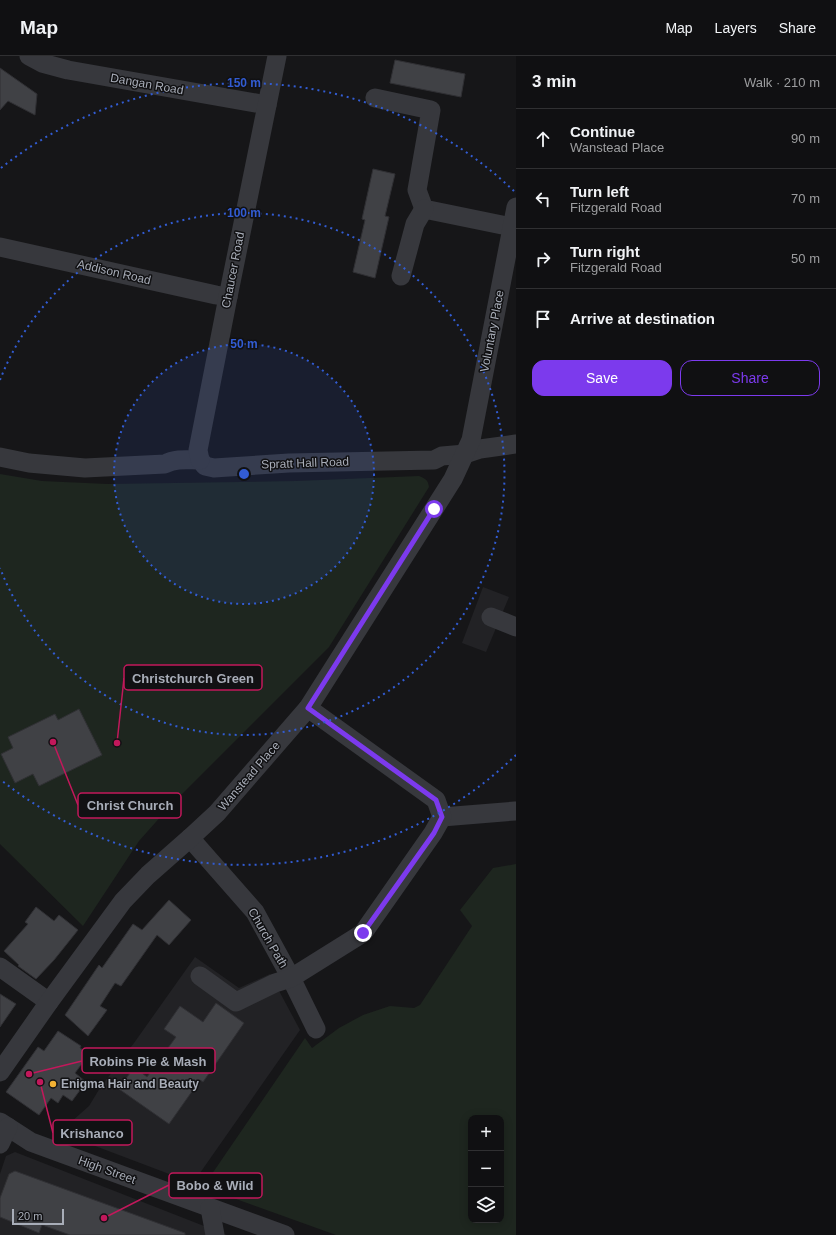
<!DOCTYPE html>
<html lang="en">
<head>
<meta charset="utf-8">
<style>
	body { margin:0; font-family:Arial,sans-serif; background:#19191b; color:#f1f3f6 }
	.controls { position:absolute; right:12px; bottom:12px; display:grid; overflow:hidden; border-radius:8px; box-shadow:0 2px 10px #0003 }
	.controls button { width:36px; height:36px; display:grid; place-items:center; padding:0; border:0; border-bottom:1px solid #303032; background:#101012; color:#f1f3f6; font:20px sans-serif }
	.scale { position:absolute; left:12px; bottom:10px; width:52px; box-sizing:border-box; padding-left:4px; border:2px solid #a8adb8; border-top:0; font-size:11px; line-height:14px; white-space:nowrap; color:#a8adb8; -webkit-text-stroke:3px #111113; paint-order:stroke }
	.stop { position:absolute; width:12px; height:12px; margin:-9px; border:3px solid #7c3aed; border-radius:50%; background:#fff }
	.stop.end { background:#7c3aed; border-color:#fff; box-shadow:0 1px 4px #0008 }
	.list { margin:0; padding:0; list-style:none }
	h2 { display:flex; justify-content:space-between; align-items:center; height:52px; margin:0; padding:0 16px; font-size:17px }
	h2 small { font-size:13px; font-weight:400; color:#9c9d9f }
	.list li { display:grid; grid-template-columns:26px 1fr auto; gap:12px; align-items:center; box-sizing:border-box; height:60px; padding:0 16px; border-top:1px solid #303032 }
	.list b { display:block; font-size:15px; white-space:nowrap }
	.list p { margin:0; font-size:13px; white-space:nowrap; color:#9c9d9f }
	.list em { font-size:13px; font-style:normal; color:#9c9d9f }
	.actions { display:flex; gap:8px; padding:12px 16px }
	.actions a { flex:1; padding:9px 0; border:1px solid #7c3aed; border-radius:12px; text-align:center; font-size:14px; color:#7c3aed }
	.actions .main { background:#7c3aed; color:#fff }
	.icon { flex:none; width:22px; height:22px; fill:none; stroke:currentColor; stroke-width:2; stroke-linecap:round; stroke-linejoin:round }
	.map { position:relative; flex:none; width:516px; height:1179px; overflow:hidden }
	header { display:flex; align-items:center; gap:24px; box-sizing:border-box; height:56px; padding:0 20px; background:#101012; border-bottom:1px solid #303032 }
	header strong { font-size:19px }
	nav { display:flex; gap:22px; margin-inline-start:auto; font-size:14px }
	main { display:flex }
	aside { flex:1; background:#101012 }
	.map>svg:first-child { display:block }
	.built { fill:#222225 }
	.green { fill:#1e261f; fill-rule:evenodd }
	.building { fill:#404145; stroke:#303034 }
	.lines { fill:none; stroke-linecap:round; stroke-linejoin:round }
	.minor { stroke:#37383d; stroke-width:19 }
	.route { stroke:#7c3aed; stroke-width:5 }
	.ring { fill:none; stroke:#325cd3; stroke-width:2; stroke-dasharray:2 4 }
	.poi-dot { fill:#f2b134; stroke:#111113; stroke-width:1.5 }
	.labels { text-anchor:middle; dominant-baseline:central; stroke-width:3; stroke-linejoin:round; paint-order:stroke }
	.street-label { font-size:12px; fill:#a8adb8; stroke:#111113 }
	.poi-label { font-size:12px; font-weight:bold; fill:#a8adb8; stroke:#111113; text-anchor:start }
	.centre { fill:#325cd3; stroke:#111113; stroke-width:2 }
	.ring-label { font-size:12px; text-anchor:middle; font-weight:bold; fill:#325cd3; stroke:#111113; stroke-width:3; stroke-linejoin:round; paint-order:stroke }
	.leader { fill:none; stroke:#c2185b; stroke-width:1.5 }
	.callout-dot { fill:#c2185b; stroke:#111113; stroke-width:1.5 }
	.callout { fill:#111113; stroke:#c2185b; stroke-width:1.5 }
	.callout-label { font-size:13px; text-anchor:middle; font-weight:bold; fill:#a8adb8 }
</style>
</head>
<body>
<header>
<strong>Map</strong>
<nav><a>Map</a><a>Layers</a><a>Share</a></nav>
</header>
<main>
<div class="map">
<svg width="516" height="1179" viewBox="0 0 516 1179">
	<rect width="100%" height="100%" fill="#161618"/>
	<g class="built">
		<path d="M483 531 509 541 486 596 462 587Z"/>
		<path d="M195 901 239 932 270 918 300 974 193 1127 74 1082 66 1076 71 1066 89 1050 100 1032 134 987Z"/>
		<path d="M15 1096 227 1179H0V1118L6 1100Z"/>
	</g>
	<g class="green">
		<path d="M0 418 42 425 107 428 296 425 419 420C426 423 428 424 429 431L329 591 171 749 139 785 83 870 0 788Z"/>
		<path d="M516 808V1179H336L203 1131 305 982 312 992 339 972 363 959 390 950 414 952 420 949 472 870 460 854 493 812ZM471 1062H501V1164H471Z"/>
	</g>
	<g class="building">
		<path d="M395 4 465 18 461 41 390 27Z"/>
		<path d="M0 12 37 38 35 59 8 45 0 54Z"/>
		<path d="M373 113 395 118 385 160 389 161 375 222 353 216 365 164 362 163Z"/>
		<path d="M79 653 102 699 39 730 33 718 15 727 1 698 13 692 8 681 55 658 58 664Z"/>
		<path d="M169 844 191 864 169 889 157 879 121 930 115 927 100 950 107 954 88 980 65 959 99 909 102 912 133 868 142 874Z"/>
		<path d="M36 851 54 865 59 859 78 874 54 904 36 923 18 910 19 909 4 895 28 868 25 866Z"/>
		<path d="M0 938 16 948 0 971Z"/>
		<path d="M216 947 244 967 203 1026 200 1024 169 1068 119 1033 134 1011 147 1021 176 981 164 973 180 950 203 966Z"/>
		<path d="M58 975 81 990 80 992 89 998 75 1017 86 1026 72 1045 63 1039 58 1047 51 1042 39 1059 6 1036 38 991 44 995Z"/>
		<path d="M15 1115 185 1177V1179H70L42 1169 39 1177 0 1161V1142L9 1118Z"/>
	</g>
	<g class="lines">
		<g class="minor">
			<path d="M29 0 42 7 68 14 267 49"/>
			<path d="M375 42 431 54 417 134 424 153 512 171"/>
			<path d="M0 191 216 239 228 241"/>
			<path d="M401 220 415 168 424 153"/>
			<path d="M0 401 29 407 85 412 165 408C176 402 188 404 200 404L205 410 214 412 289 407 434 404 442 400 465 398 480 393 516 388"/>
			<path d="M200 404 198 394 228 241 277 0"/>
			<path d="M491 561 516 571"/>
			<path d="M442 761 515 755"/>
			<path d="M190 782 255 856 291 922 316 973"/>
			<path d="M0 911 49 946"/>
			<path d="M200 920 236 946 275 927 291 922 363 877 433 777 442 761 436 744 308 652"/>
			<path d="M0 1016 49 946 123 845 148 819 190 782 217 757 308 652 453 423 471 384 516 151"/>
			<path d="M0 1066 31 1086 285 1179"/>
			<path d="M0 1088 8 1071"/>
			<path d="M210 1152 215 1179"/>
		</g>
	</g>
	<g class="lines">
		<path class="route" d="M363 877 434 777 442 761 436 744 308 652 434 453"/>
	</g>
	<circle cx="244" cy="418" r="130" fill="#325cd3" fill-opacity=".12"/>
	<g class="ring">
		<circle cx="244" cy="418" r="130"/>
		<path d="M0 324A261 261 0 1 1 0 512"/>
		<path d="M516 699A391 391 0 0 1 1 724M1 112A391 391 0 0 1 516 137"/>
	</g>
	<circle class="poi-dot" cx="53" cy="1028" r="4"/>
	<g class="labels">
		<g class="street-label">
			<text transform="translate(147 28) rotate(10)">Dangan Road</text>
			<text transform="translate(233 214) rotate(-79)">Chaucer Road</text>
			<text transform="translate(114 216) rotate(13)">Addison Road</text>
			<text transform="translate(492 275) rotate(-79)">Voluntary Place</text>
			<text transform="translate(305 407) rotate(-2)">Spratt Hall Road</text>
			<text transform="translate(249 720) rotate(-49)">Wanstead Place</text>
			<text transform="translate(268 882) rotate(60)">Church Path</text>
			<text transform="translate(107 1114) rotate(20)">High Street</text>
		</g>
		<g class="poi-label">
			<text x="61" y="1028">Enigma Hair and Beauty</text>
		</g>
	</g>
	<circle cx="244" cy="418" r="6" class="centre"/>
	<g class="ring-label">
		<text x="244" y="31">150 m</text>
		<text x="244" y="161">100 m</text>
		<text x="244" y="292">50 m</text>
	</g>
	<path class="leader" d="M117 687L124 622M53 686L78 749M29 1018L82 1005M40 1026L53 1077M104 1162L169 1129"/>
	<g class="callout-dot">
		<circle cx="117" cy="687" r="4"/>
		<circle cx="53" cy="686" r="4"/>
		<circle cx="29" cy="1018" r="4"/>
		<circle cx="40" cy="1026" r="4"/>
		<circle cx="104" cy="1162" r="4"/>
	</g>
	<g class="callout">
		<rect x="124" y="609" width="138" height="25" rx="4"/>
		<rect x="78" y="737" width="103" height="25" rx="4"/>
		<rect x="82" y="992" width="133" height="25" rx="4"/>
		<rect x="53" y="1064" width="79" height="25" rx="4"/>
		<rect x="169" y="1117" width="93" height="25" rx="4"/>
	</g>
	<g class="callout-label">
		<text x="193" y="627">Christchurch Green</text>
		<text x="130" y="754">Christ Church</text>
		<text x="148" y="1010">Robins Pie &amp; Mash</text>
		<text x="92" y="1082">Krishanco</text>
		<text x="215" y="1134">Bobo &amp; Wild</text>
	</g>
</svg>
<div class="controls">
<button>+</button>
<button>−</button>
<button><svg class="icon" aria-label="layers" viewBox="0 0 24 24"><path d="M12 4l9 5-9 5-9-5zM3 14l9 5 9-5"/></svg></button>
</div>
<div class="scale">20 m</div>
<div class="stop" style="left:434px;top:453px"></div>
<div class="stop end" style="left:363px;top:877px"></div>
</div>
<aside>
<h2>3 min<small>Walk · 210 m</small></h2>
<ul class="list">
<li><svg class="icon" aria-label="ahead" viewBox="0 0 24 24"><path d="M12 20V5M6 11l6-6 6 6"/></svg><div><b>Continue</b><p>Wanstead Place</p></div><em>90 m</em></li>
<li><svg class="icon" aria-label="left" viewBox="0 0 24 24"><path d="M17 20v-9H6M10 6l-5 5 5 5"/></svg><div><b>Turn left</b><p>Fitzgerald Road</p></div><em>70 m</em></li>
<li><svg class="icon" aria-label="right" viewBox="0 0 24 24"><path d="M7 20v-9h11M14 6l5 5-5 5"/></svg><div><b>Turn right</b><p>Fitzgerald Road</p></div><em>50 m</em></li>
<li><svg class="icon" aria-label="arrive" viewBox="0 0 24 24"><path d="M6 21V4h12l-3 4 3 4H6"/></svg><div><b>Arrive at destination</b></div></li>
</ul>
<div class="actions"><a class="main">Save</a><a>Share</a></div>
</aside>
</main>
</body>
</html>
